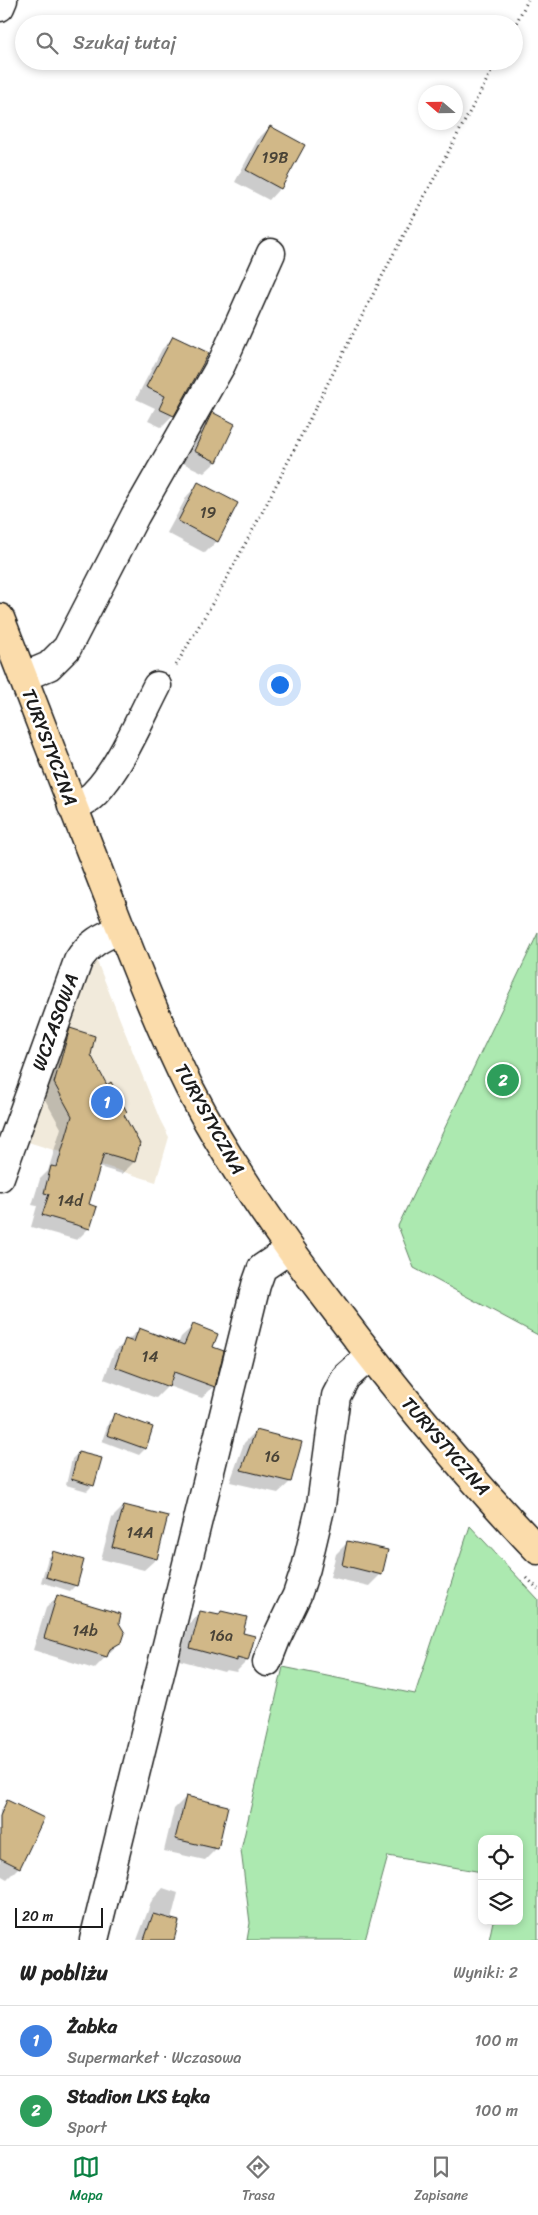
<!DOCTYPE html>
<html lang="pl">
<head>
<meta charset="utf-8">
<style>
	body { margin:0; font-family:Sriracha,sans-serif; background:#f2f2f2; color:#222 }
	.controls { position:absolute; right:15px; bottom:15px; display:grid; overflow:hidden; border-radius:10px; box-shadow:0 2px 8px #0003 }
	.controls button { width:45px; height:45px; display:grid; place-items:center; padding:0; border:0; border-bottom:1px solid #e0e0e0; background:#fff; color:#222; font:25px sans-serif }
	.compass { position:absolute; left:418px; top:85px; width:45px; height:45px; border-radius:50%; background:#fff; box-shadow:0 2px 8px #0003; rotate:290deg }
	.scale { position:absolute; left:15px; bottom:12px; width:88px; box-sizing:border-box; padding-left:5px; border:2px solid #1c1c1c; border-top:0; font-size:14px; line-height:18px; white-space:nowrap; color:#1c1c1c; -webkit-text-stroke:4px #fff; paint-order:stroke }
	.you { position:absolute; left:279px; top:684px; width:18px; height:18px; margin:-12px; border:4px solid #fff; border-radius:50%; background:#1a73e8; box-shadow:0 0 0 8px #1a73e833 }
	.badge { display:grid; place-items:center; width:32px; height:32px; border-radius:50%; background:#0b8043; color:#fff; font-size:16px; font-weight:700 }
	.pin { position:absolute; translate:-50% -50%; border:2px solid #fff; box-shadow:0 1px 5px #0006 }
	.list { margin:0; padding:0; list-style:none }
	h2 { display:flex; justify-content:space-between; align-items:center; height:65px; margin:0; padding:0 20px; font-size:21px }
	h2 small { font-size:16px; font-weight:400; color:#767676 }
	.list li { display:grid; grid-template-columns:32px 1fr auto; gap:15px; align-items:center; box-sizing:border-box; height:70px; padding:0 20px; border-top:1px solid #e0e0e0 }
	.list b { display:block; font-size:19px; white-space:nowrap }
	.list p { margin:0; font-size:16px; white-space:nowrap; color:#767676 }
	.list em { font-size:16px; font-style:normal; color:#767676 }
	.icon { flex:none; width:28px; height:28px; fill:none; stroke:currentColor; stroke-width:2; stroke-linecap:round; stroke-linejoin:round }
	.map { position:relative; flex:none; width:538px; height:1940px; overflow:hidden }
	.search { position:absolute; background:#fff; box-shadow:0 2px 8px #0003; left:15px; right:15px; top:15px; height:55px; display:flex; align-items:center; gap:12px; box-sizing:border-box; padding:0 18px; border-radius:28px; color:#767676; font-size:19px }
	.sheet { height:205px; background:#fff }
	nav { display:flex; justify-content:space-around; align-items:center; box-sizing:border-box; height:70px; border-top:1px solid #e0e0e0; background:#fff; font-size:14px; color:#767676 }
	nav a { display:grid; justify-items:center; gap:2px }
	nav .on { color:#0b8043 }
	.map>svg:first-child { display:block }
	.built { fill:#f1eadb }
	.green { fill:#ace9b0; stroke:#648266 }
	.shadow { fill:#0003 }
	.building { fill:#d1b888; stroke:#1c1c1c }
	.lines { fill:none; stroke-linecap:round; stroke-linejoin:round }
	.minor-casing { stroke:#1c1c1c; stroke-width:31 }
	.major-casing { stroke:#1c1c1c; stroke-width:31 }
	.path { stroke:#1c1c1c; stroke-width:3; stroke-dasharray:1 4; stroke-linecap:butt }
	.minor { stroke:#fff; stroke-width:28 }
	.major { stroke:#fbdcab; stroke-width:28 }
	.labels { text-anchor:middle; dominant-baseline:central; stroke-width:5; stroke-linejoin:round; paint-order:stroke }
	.number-label { font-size:16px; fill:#494337 }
	.street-label { font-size:19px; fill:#1c1c1c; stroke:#fff }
</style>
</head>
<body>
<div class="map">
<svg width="538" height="1940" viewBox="0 0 538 1940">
	<rect width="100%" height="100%" fill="#fff"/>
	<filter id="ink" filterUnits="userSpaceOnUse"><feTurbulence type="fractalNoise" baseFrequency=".02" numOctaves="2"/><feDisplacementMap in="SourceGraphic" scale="10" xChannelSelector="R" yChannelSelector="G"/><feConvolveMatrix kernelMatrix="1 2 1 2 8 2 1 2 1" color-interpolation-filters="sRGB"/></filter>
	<g filter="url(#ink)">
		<path class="built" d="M94 954 160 1120 169 1137 156 1182 28 1142Z"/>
		<g class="green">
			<path d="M538 933V1335L414 1268 398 1226Z"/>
			<path d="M470 1526 538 1599V1940H489L493 1921H519V1839H482V1872L388 1856 365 1940H247L250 1923 241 1850 283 1667 415 1694Z"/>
		</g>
		<g class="shadow">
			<path d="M270 127 280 188 269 200 235 182 258 139Z"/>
			<path d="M174 337 173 415 161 427 148 421 155 408 136 399 162 349Z"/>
			<path d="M213 414 216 462 204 473 183 463 201 426Z"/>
			<path d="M198 484 217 541 205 553 167 533 187 496Z"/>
			<path d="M71 1030 90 1055 138 1144 134 1162 122 1174 99 1167 88 1205 89 1228 77 1240 31 1227 37 1206 32 1205 40 1179 48 1171 61 1128 43 1096 59 1042Z"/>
			<path d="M193 1326 211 1348 214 1386 202 1398 168 1386 156 1398 104 1379 114 1352 139 1330 178 1344 181 1337Z"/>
			<path d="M115 1415 152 1428 145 1449 139 1455 102 1441 109 1421Z"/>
			<path d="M256 1431 290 1482 278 1493 230 1482 244 1443Z"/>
			<path d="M78 1453 93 1485 87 1491 66 1485 72 1459Z"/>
			<path d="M124 1506 156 1559 144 1570 101 1559 112 1518Z"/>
			<path d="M348 1542 381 1574 369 1586 330 1577 336 1554Z"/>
			<path d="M54 1552 76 1585 70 1591 41 1582 48 1558Z"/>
			<path d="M58 1596 117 1623 121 1641 94 1669 33 1650 46 1608Z"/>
			<path d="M201 1612 218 1616 221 1612 241 1634 247 1661 236 1672 226 1670 224 1672 179 1660 189 1624Z"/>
			<path d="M186 1797 217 1848 205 1860 164 1851 174 1809Z"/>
			<path d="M8 1802 19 1867 7 1879 0 1875V1810Z"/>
			<path d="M163 1888 178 1893 171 1920 172 1940H137L152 1900Z"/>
		</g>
		<g class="building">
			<path d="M270 126 305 145 281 189 246 170Z"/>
			<path d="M173 336 209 353 174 416 159 409 165 396 146 387Z"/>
			<path d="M212 412 235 424 217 462 194 451Z"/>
			<path d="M198 482 238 503 218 542 178 521Z"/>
			<path d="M70 1028 95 1036 91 1055 107 1085 111 1082 127 1112 124 1115 140 1144 135 1162 104 1153 89 1204 97 1207 90 1229 42 1215 49 1194 44 1193 51 1166 57 1167 72 1116 54 1083Z"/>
			<path d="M193 1324 218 1334 213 1347 224 1351 215 1387 174 1372 169 1387 115 1367 125 1339 134 1342 139 1328 184 1345Z"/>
			<path d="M114 1413 153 1427 146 1449 107 1435Z"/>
			<path d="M256 1430 302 1442 291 1482 241 1470Z"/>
			<path d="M78 1452 102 1458 94 1486 71 1479Z"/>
			<path d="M124 1505 168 1516 157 1559 112 1547Z"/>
			<path d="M347 1541 388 1550 382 1575 342 1565Z"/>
			<path d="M53 1551 84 1560 77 1586 46 1577Z"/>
			<path d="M57 1595 121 1614 119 1623 125 1633 122 1642 110 1649 107 1657 44 1638Z"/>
			<path d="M200 1611 219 1615 221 1611 247 1617 243 1633 255 1636 248 1661 237 1658V1661L190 1648Z"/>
			<path d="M186 1796 228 1806 218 1849 175 1839Z"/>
			<path d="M7 1800 44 1818 20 1868 0 1858V1816Z"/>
			<path d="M153 1914 179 1921 174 1940H144Z"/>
		</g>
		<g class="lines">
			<g class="minor-casing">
				<g id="minor">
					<path d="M0 7 3 0"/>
					<path d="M23 677 49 666 67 648 135 516 221 365 271 253"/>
					<path d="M72 806C81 803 89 800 95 793 119 769 141 717 157 686"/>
					<path d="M0 1177 78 961C89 943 102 937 121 929"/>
					<path d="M267 1662 276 1639 297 1595 306 1568 321 1505 336 1396 346 1377 370 1356"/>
					<path d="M94 1940 256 1285 262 1268 290 1249"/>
				</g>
			</g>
			<g class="major-casing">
				<path id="major" d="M0 618C36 711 72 805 109 898 134 962 159 1027 190 1089 231 1168 283 1242 337 1312 400 1395 466 1475 538 1550"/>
			</g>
			<g class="path">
				<path d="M514 27 528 0"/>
				<path d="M176 665 222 587 264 509 393 255 497 61"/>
				<path d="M527 1578 538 1589"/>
			</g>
			<use href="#minor" class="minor"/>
			<use href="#major" class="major"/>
		</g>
	</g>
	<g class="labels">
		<g class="number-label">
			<text x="275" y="157">19B</text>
			<text x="208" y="512">19</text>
			<text x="70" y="1200">14d</text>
			<text x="150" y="1356">14</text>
			<text x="272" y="1456">16</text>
			<text x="140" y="1532">14A</text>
			<text x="85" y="1630">14b</text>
			<text x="221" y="1635">16a</text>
		</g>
		<g class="street-label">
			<text transform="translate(50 747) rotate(69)">TURYSTYCZNA</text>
			<text transform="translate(55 1022) rotate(-70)">WCZASOWA</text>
			<text transform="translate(210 1119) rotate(61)">TURYSTYCZNA</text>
			<text transform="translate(446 1446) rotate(49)">TURYSTYCZNA</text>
		</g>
	</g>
</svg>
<div class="controls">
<button><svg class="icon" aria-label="locate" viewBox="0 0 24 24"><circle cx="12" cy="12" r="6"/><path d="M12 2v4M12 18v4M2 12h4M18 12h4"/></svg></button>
<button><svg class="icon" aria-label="layers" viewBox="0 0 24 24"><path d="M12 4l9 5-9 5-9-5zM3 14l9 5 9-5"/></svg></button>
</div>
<svg class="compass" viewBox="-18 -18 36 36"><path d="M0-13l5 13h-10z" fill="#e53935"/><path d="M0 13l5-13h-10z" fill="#767676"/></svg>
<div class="scale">20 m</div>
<div class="you"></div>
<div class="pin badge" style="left:107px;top:1102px;background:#3f7fe0">1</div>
<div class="pin badge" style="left:503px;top:1080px;background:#2e9e5b">2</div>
<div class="search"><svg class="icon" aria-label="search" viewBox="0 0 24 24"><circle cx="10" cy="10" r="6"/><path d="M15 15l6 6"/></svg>Szukaj tutaj</div>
</div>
<section class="sheet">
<h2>W pobliżu<small>Wyniki: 2</small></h2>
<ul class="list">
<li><span class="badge" style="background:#3f7fe0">1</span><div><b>Żabka</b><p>Supermarket · Wczasowa</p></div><em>100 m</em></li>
<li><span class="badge" style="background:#2e9e5b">2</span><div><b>Stadion LKS Łąka</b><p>Sport</p></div><em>100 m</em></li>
</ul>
</section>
<nav>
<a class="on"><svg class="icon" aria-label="map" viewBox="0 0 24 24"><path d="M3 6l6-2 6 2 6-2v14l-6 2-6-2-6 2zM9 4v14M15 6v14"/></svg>Mapa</a>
<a><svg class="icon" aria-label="directions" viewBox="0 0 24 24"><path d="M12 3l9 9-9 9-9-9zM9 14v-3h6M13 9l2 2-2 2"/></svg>Trasa</a>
<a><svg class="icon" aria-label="saved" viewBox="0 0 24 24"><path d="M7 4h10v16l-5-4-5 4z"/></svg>Zapisane</a>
</nav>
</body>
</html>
